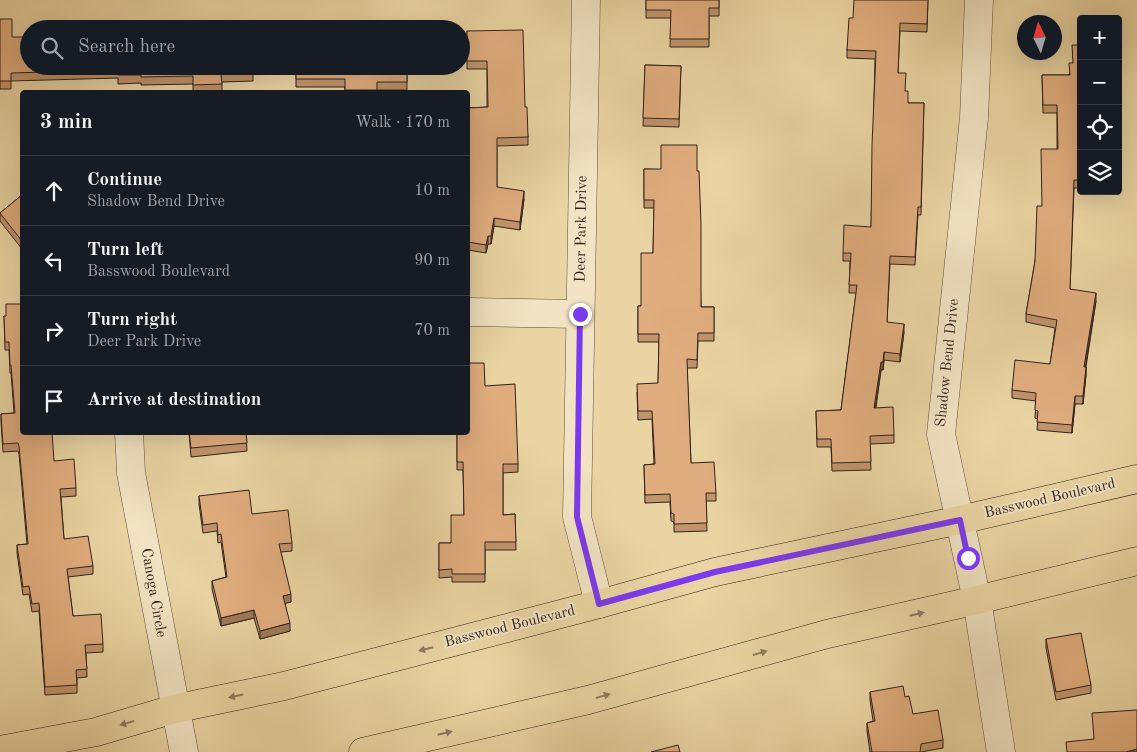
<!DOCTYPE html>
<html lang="en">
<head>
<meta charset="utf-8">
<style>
	body { margin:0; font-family:"Old Standard TT",serif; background:#20242c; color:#f1f3f6 }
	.controls { position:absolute; right:15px; top:15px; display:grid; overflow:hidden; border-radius:5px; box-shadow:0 5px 20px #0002 }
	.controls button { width:45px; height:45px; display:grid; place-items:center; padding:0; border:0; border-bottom:1px solid #363941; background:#171b24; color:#f1f3f6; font:25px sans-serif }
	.compass { position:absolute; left:1017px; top:15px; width:45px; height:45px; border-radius:50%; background:#171b24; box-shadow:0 5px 20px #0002; rotate:355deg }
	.stop { position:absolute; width:15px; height:15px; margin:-11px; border:4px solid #7c3aed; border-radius:50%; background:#fff }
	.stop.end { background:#7c3aed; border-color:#fff; box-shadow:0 1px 5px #0008 }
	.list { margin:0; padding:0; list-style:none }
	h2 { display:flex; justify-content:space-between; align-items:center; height:65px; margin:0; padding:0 20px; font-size:21px }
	h2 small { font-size:16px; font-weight:400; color:#9ea1a6 }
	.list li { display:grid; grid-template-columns:32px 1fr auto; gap:15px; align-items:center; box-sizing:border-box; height:70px; padding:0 20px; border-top:1px solid #363941 }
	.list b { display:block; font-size:19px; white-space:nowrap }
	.list p { margin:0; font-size:16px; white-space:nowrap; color:#9ea1a6 }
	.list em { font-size:16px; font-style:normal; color:#9ea1a6 }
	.icon { flex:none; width:28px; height:28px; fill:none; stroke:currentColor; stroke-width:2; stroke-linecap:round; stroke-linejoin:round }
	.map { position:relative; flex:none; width:1137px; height:752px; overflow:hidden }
	.search { position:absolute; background:#171b24; box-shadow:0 5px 20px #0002; left:20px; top:20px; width:450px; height:55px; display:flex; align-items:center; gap:12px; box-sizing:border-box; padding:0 18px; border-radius:28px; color:#9ea1a6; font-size:19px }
	.panel { position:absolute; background:#171b24; box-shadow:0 5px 20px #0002; left:20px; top:90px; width:450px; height:345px; border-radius:5px }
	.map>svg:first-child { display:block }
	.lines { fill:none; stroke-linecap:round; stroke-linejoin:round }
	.minor-casing { stroke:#604e3c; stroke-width:29 }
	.major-casing { stroke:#32221a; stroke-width:29 }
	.minor { stroke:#f1e3c3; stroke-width:28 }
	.major { stroke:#ead4a3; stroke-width:28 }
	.wall { fill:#c1956c; stroke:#32221a }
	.shaded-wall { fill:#9d7958; stroke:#32221a }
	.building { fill:#e0ad7e; stroke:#32221a }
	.oneway { fill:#8e7b5e }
	.route { stroke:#7c3aed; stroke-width:6 }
	.labels { text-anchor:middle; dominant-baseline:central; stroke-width:4; stroke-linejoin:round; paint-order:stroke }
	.street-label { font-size:15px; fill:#32221a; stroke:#f1e3c3 }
</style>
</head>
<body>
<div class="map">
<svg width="1137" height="752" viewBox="0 0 1137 752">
	<rect width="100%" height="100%" fill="#ead4a3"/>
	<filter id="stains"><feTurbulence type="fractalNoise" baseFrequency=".004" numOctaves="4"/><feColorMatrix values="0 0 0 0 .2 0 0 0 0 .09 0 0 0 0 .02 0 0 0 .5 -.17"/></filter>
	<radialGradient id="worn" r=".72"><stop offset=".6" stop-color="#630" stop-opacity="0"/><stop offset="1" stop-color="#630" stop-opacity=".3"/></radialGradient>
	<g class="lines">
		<g class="minor-casing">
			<g id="minor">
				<path d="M586 0 577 517 599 604"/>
				<path d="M979 0 974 118 941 434 977 600 1001 752"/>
				<path d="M468 312 580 314"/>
				<path d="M129 432 131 473 184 752"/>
			</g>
		</g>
		<g class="major-casing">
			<g id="major">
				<path d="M0 750 96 732 174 709 284 686 599 604 715 572 960 520 1137 479"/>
				<path d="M363 752 588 700 827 634 977 600 1137 561"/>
			</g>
		</g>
		<use href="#minor" class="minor"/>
		<use href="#major" class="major"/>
	</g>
	<g class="wall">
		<path d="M646 0H719V16H709V47H670L671 18H646Z"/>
		<path d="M928 0 927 32 900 31 898 73 905 91 908 103H924L921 215H918L915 265 890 264 887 322 904 332 900 362 884 360 883 370H881L876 408 894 435V443L870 444 871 470 832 471 831 447H817L816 411 841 410 856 293H849L850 261H843V253L871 227 875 59 847 58V50L853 18Z"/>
		<path d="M0 19 12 37 29 66H407V90H377V92H345V87H296V72L253 73V81L222 82V92H193V84L141 85V83L118 84V78L11 81V89H0Z"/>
		<path d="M467 31 525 107 528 137V145L497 146V187L524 199 520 230 494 226 491 244H488L486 253 468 250V108L487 107V69H467Z"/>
		<path d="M1081 45V188H1074L1070 289 1096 301 1086 367V375L1083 404H1075L1072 433 1037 430 1038 419 1035 418 1036 401 1012 398V390L1050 364 1055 328 1026 322V314L1035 261 1042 206 1057 149V113H1043L1042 75H1069L1073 63Z"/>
		<path d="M645 65 681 66 679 127 643 126Z"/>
		<path d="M644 169 697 171 701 307H714V341H698L697 368H687L691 463 716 493V501H706L707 531 674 532V522L671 521 670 502 645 503 644 465 654 464 652 419 638 420 637 392 658 383 659 342H638V306H641L653 253 654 208H644Z"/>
		<path d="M22 195V249L0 221V213Z"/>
		<path d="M4 316 54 461 76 488V496L61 497 64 539 93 566V574L68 577 73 616 103 644V652L86 653 87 677 77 678V693L45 695 39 611 32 612 29 594 23 595 17 553V545L27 544 19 454 18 451 3 452 1 422V414L14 413 11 373H10L9 350H5Z"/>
		<path d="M485 386 518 464V472L503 473V515L515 514 516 550H485V582H452V577L439 578V543H451L464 515 463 470H457V432Z"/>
		<path d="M189 432H246L247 451 191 457Z"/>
		<path d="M199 496 252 514 292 543V551L281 552 291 602 285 603 290 631 260 639 254 618 221 626 212 589V581L226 577 221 542 218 543 217 531 203 533 199 504Z"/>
		<path d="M1046 639 1091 685V693L1056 700 1046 648Z"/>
		<path d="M870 692 905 697 913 714 943 740V748L921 752H870L867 731V723L873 721 870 700Z"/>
	</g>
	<g class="shaded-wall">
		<path d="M524 191V199L520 230V222Z"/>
		<path d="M494 218V226L491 244V236Z"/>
		<path d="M488 236V244L486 253V245Z"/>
		<path d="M1096 293V301L1084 375V367Z"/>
		<path d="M904 324V332L900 362V354Z"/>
		<path d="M884 352V360L883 370V362Z"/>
		<path d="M881 362V370L874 416V408Z"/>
		<path d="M1086 367V375L1083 404V396Z"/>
		<path d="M1075 396V404L1072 433V425Z"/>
		<path d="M291 594V602L283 604V596Z"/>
		<path d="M254 610V618L221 626V618Z"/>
		<path d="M290 623V631L260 639V631Z"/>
		<path d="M1137 749V752H1126Z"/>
	</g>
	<g class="building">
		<path d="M646 0H719V8H709V39H670L671 10H646Z"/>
		<path d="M854 0H928L927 24 900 23 898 73H906L905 91H908V103H924L921 207H918L915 257 890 256 887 322 904 324 900 354 884 352 883 362H881L874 408 893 407 894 435 870 436 871 462 832 463 831 439H817L816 411 841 410 857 285H849L851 253H843L844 225 871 227 872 145 876 51 847 50 849 18H853Z"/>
		<path d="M0 19H12V37H29V66H253V73L221 74 222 84 193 85V76L141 77V75H118V70L11 73V81H0Z"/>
		<path d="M92 21V29H63V22Z"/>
		<path d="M223 23V29H141V24H171V26Z"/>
		<path d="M523 30 525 107H527L528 137 497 138V187L524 191 520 222 494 218 491 236H488L486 245 468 242V108L488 107 487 61H467V31Z"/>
		<path d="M1072 45H1081V180H1074L1070 289 1096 293 1084 367H1086L1083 396H1075L1072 425 1037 422 1038 411 1035 410 1036 393 1012 390 1015 360 1050 364 1057 320 1026 314 1035 261 1037 206H1042L1041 149H1058L1057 105H1043L1042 75H1070L1069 63H1073Z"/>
		<path d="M645 65 681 66 679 119 643 118Z"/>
		<path d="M296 66H407V82H377V90H345V79H296Z"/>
		<path d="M661 145H697V171H699L701 224V307H714V333H698L697 360 687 359 691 463 714 462 716 493H706L707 523 674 524V514L671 513 670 494 645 495 644 465 655 464 652 411H638L637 384 658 383 659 334H638V306H641V253H653L654 200H644V169H661Z"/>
		<path d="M22 195V241L0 213Z"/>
		<path d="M6 304H22V432H52L54 461 74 459 76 488 60 489 64 539 88 536 93 566 67 569 73 616 101 614 103 644 85 645 87 669 76 670 77 685 45 687 39 603 32 604 29 586 23 587 17 545 28 544 19 446 18 443 3 444 1 414 15 413 11 365H10L9 342H5L4 316H6Z"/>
		<path d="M468 363H484L485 386 515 384 518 464H503V515L515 514 516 542H485V574H452V569L439 570V543H451V515H464L463 462H457V432H468Z"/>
		<path d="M189 432H246L247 443 191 448Z"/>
		<path d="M249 490 252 514 288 510 292 543 279 544 291 594 283 596 290 623 260 631 254 610 221 618 212 581 227 577 221 534 218 535 217 523 203 525 199 496Z"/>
		<path d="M1081 633 1091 685 1056 692 1046 639Z"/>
		<path d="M903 686 905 697 909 696 913 714 938 710 943 740 921 744 920 752H872L867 723 875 721 870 692Z"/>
		<path d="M1137 710V749L1126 752H1067L1066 742 1094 739 1092 713Z"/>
		<path d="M678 745 680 752H651Z"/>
	</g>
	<defs><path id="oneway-solid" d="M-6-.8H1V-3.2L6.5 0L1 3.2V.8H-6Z" transform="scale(1.25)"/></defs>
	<g class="oneway">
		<use href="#oneway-solid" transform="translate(917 614) rotate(-13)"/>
		<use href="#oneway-solid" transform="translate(426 649) rotate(166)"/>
		<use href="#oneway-solid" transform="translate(760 653) rotate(-16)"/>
		<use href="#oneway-solid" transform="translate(236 696) rotate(168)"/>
		<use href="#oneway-solid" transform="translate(603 696) rotate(-16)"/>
		<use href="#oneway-solid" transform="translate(127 723) rotate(164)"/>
		<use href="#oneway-solid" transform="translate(445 733) rotate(-13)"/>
	</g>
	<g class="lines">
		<path class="route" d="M580 314 577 517 599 604 715 572 960 520 968 558"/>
	</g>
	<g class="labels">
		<g class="street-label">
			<text transform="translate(582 229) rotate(-89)">Deer Park Drive</text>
			<text transform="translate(948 363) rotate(-84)">Shadow Bend Drive</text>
			<text transform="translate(1050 499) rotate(-13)">Basswood Boulevard</text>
			<text transform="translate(153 593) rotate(80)">Canoga Circle</text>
			<text transform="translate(510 627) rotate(-14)">Basswood Boulevard</text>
		</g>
	</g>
	<rect width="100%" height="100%" filter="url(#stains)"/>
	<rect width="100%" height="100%" fill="url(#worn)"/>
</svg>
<div class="controls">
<button>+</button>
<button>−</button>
<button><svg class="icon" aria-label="locate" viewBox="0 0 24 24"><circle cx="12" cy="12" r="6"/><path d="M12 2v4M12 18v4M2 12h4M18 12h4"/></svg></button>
<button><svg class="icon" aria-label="layers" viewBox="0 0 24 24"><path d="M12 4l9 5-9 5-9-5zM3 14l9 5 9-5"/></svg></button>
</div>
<svg class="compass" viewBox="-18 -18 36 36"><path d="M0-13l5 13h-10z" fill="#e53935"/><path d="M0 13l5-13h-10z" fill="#9ea1a6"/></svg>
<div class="stop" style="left:968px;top:558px"></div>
<div class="stop end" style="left:580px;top:314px"></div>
<div class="search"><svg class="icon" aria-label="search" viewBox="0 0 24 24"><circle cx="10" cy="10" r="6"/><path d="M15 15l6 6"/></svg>Search here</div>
<section class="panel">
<h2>3 min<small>Walk · 170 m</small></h2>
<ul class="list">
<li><svg class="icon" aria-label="ahead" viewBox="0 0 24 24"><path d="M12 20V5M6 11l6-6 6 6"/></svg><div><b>Continue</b><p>Shadow Bend Drive</p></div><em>10 m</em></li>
<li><svg class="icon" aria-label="left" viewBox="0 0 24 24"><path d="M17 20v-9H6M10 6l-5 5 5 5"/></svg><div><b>Turn left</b><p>Basswood Boulevard</p></div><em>90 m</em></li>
<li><svg class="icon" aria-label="right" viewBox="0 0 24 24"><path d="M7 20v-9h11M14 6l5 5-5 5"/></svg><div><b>Turn right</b><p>Deer Park Drive</p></div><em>70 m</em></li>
<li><svg class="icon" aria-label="arrive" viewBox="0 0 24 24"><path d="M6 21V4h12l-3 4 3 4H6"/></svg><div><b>Arrive at destination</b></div></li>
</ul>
</section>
</div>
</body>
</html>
